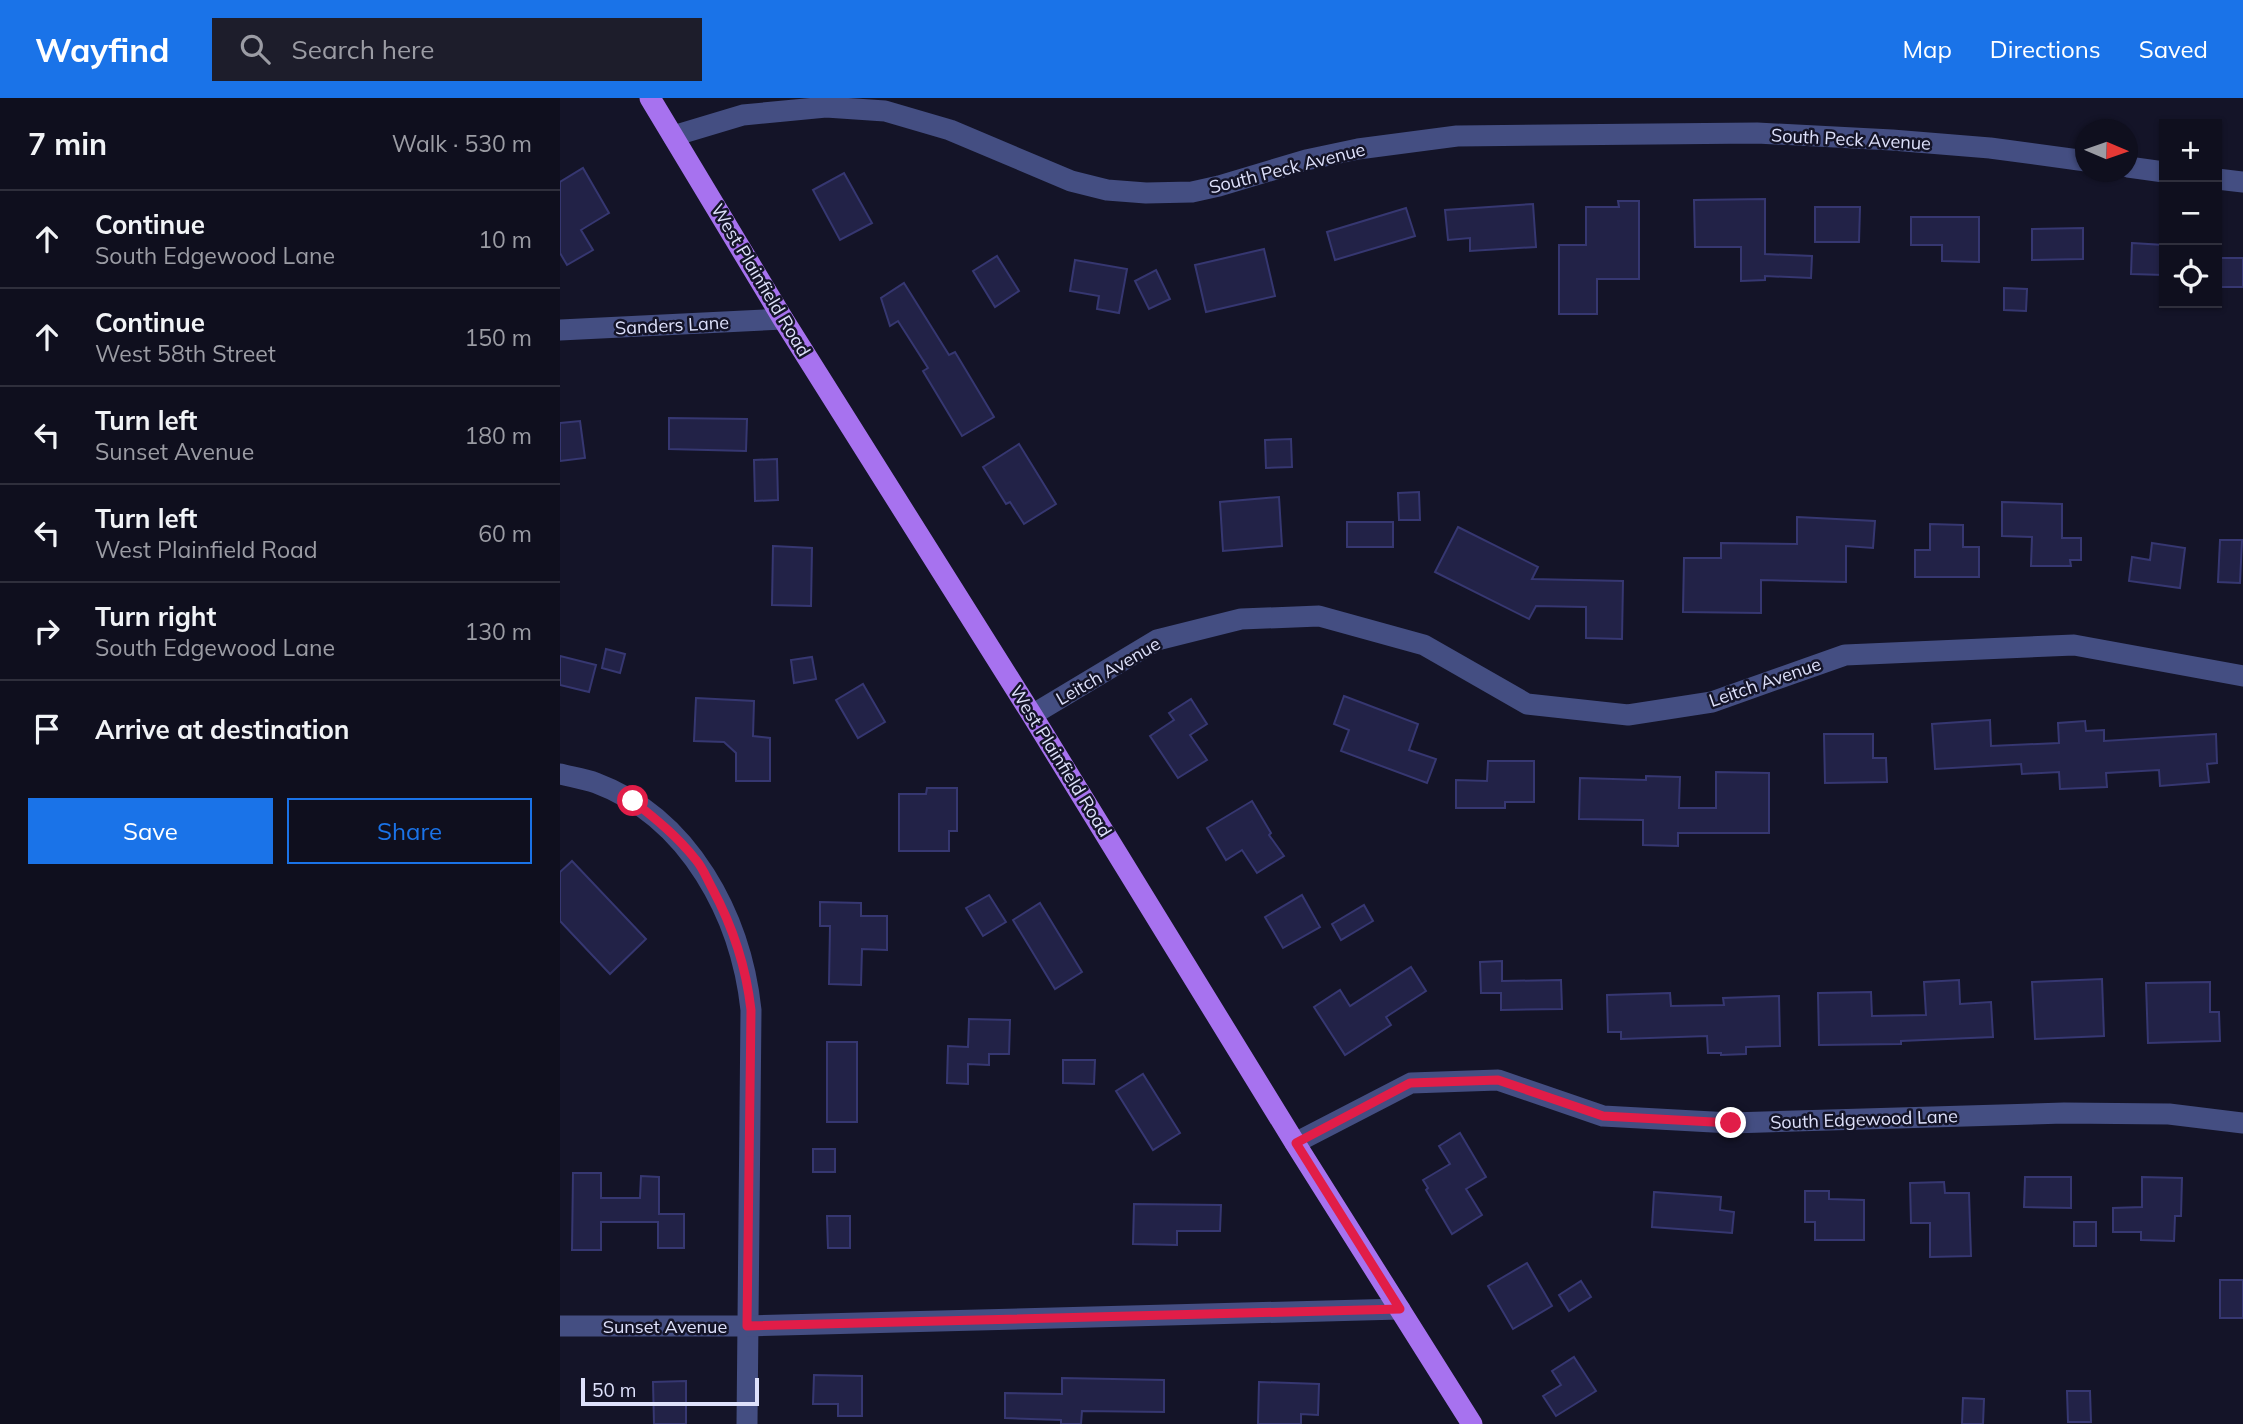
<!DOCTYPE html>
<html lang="en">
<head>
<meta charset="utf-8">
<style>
	body { margin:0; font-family:Mulish,sans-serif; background:#1d1d2b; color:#f1f3f6 }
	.controls { position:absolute; right:21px; top:21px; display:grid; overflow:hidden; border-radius:0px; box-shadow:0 2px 5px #0004 }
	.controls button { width:63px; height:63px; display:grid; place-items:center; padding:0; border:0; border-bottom:2px solid #2f2f3c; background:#0f0f1e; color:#f1f3f6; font:35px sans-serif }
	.compass { position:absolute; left:1515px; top:21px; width:63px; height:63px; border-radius:50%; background:#0f0f1e; box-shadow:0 2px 5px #0004; rotate:92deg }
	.scale { position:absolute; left:21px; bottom:18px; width:178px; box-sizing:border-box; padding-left:7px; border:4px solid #dee1fb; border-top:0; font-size:19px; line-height:24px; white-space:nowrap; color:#dee1fb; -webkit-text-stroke:5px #141428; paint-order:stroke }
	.stop { position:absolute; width:21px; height:21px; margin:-16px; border:5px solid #e11d48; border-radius:50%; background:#fff }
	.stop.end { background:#e11d48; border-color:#fff; box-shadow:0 2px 7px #0008 }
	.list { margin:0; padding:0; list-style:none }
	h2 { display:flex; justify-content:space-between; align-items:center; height:91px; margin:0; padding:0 28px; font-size:30px }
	h2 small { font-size:23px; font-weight:400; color:#9b9ca4 }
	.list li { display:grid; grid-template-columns:46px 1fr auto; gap:21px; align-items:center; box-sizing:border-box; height:98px; padding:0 28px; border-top:2px solid #2f2f3c }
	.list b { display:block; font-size:26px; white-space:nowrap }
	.list p { margin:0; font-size:23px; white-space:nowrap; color:#9b9ca4 }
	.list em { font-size:23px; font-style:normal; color:#9b9ca4 }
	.actions { display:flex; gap:14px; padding:21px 28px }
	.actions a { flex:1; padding:16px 0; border:2px solid #1a73e8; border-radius:0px; text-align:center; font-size:24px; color:#1a73e8 }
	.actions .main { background:#1a73e8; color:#fff }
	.icon { flex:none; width:38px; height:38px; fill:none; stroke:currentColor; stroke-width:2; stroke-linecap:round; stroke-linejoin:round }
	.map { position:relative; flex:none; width:1683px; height:1326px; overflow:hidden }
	header { display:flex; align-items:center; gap:42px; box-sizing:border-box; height:98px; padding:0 35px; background:#1a73e8; color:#fff }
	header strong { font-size:33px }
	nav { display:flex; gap:38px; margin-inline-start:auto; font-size:24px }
	.search { width:490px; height:63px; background:#1d1d2b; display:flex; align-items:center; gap:18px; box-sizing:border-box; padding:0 24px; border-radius:0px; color:#9b9ca4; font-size:26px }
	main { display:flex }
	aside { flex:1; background:#0f0f1e }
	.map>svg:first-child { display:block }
	.building { fill:#222247; stroke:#363771; stroke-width:2 }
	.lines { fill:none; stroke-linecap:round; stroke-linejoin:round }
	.minor { stroke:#444e82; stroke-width:21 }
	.major { stroke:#a772ef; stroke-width:21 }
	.route { stroke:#e11d48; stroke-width:9 }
	.labels { text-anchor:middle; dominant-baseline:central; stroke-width:5; stroke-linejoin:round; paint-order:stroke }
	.street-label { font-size:18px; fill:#dee1fb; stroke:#141428 }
</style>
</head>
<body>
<header>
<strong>Wayfind</strong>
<div class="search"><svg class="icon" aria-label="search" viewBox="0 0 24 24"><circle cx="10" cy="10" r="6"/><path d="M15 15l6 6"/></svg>Search here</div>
<nav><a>Map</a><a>Directions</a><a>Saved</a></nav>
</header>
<main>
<aside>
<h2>7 min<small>Walk · 530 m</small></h2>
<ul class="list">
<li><svg class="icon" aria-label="ahead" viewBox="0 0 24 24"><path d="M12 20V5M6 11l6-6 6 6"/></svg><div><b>Continue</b><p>South Edgewood Lane</p></div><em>10 m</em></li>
<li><svg class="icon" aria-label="ahead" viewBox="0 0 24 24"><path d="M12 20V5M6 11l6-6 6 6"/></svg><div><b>Continue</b><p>West 58th Street</p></div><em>150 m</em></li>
<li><svg class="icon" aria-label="left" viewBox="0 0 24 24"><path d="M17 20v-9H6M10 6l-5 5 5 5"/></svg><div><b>Turn left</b><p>Sunset Avenue</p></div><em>180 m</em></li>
<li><svg class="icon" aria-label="left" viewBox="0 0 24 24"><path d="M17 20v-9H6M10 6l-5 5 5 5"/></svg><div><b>Turn left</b><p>West Plainfield Road</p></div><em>60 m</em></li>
<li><svg class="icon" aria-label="right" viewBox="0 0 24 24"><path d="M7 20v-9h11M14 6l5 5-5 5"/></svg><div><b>Turn right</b><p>South Edgewood Lane</p></div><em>130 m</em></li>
<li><svg class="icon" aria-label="arrive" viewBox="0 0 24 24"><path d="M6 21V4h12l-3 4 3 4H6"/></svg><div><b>Arrive at destination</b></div></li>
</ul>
<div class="actions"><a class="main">Save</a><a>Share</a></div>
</aside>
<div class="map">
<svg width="1683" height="1326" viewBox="0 0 1683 1326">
	<rect width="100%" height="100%" fill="#141428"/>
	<g class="building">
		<path d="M23 70 49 115 21 132 33 152 7 167 0 155V84Z"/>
		<path d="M284 75 312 125 280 142 253 92Z"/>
		<path d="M1205 101V156L1252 158 1251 180 1205 178V182L1181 183V149H1135L1134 102Z"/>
		<path d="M1058 103H1079V181H1037V216H999V147H1026V109H1059Z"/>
		<path d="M973 106 976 149 910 153V140L888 142 885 112Z"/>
		<path d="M1255 109H1300L1299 144H1255Z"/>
		<path d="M846 110 855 138 775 162 767 134Z"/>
		<path d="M1351 119H1419V164L1382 163V147H1351Z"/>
		<path d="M1523 130V161L1472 162V131Z"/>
		<path d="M1572 145 1604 147V177L1571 176Z"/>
		<path d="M704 151 715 198 646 214 635 167Z"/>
		<path d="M437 158 459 193 435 209 413 173Z"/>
		<rect x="1661" y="160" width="22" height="29"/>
		<path d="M515 162 567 171 559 215 537 211 539 198 510 193Z"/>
		<path d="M596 172 610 201 589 211 575 183Z"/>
		<path d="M344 185 389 257 395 254 434 319 402 338 363 273 368 270 338 223 330 228 321 200Z"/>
		<path d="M1444 190 1467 191 1466 213 1444 212Z"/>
		<path d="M109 320 187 321 186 353 109 351Z"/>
		<path d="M20 323 25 360 0 363V325Z"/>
		<path d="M731 341 732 369 706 370 705 342Z"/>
		<path d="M459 346 496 406 464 426 450 404 446 406 423 369Z"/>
		<path d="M217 361 218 402 195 403 194 362Z"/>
		<path d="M859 394 860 422H839L838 395Z"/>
		<path d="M719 399 722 448 663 453 660 404Z"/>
		<path d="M1442 404 1502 406V440H1521V462H1510L1511 468H1471L1472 439 1442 438Z"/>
		<path d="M1237 419 1315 423 1313 450 1286 448V484L1201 482V515L1123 514 1124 460H1161V445L1237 446Z"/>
		<rect x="787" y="424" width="46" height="25"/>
		<path d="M1370 426 1403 427V449H1419V479H1355V452H1370Z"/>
		<path d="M898 429 978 469 972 481 1063 483 1062 541 1026 540V509L976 508 969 521 875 474Z"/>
		<path d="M1660 442H1682L1680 485 1658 484Z"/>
		<path d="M1592 445 1625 450 1620 490 1569 483 1572 459 1590 462Z"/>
		<path d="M213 448 252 450 251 508 212 507Z"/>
		<path d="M46 551 65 556 60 575 42 570Z"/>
		<path d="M0 558 36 567 29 594 0 587Z"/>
		<path d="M252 559 256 581 234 585 231 562Z"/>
		<path d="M303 586 325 624 298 640 276 602Z"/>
		<path d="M784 598 858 626 849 652 876 661 867 685 781 653 789 632 774 626Z"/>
		<path d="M136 600 194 603 193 638 210 640V683H176V655L164 644 134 643Z"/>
		<path d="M631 601 647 626 630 637 647 662 618 680 590 638 614 622 609 615Z"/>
		<path d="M1430 622 1431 648 1499 645 1498 625 1525 623 1526 633 1544 632V643L1656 636 1657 665 1647 666 1649 684 1600 688 1599 672 1546 675 1547 689 1500 691 1499 674 1462 676 1461 666 1375 671 1372 626Z"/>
		<path d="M1264 636H1313V660H1326L1327 684 1265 685Z"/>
		<path d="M928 663H974V704H945V710H896V682L927 683Z"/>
		<path d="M1156 674 1209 675V735H1118V748L1083 747V722L1019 721 1020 680 1086 682V678L1120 679 1119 710H1156Z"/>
		<path d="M367 690H397V733H389V753H339V696H366Z"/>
		<path d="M692 703 711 735 709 737 724 758 697 775 682 752 666 762 647 730Z"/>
		<path d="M12 763 86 841 50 876 0 823V774Z"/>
		<path d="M429 797 446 824 423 838 406 810Z"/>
		<path d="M742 797 760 829 723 850 705 819Z"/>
		<path d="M260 804 301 805V818H327V852L302 851 301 887 269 886 270 828H260Z"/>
		<path d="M480 805 522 874 495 891 453 822Z"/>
		<path d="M804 807 813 823 781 842 772 826Z"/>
		<path d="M942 863V883L1001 882 1002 911 941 912V895H921L920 864Z"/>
		<path d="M851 869 866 893 826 919 831 927 785 957 754 909 780 892 790 908Z"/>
		<path d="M1542 881 1544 938 1475 941 1472 884Z"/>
		<path d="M1399 882 1400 906 1431 904 1433 939 1341 943V946L1259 947 1258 895 1311 894 1312 918 1366 917 1364 884Z"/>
		<path d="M1650 884V914H1659L1660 943 1588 945 1586 885Z"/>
		<path d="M1110 895 1111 908 1164 907 1163 900 1219 898 1220 948 1186 949V956L1161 957V955H1148L1147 938 1061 941V934H1048L1047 897Z"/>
		<path d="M409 921 450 922 449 956H429V967L408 966V986L387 985 388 948 408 949Z"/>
		<rect x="267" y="944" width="30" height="80"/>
		<path d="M503 962H535L534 986 503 985Z"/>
		<path d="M583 976 620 1035 593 1052 556 993Z"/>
		<path d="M900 1035 926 1079 906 1091 922 1117 892 1136 866 1092 868 1090 863 1082 890 1066 879 1048Z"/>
		<rect x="253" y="1051" width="22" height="23"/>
		<path d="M13 1075H41V1100H80L81 1078 99 1079V1116H124V1150H98V1124H41V1152H12Z"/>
		<path d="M1465 1079H1511V1110L1464 1109Z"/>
		<path d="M1582 1079 1622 1080 1621 1118H1615L1614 1143 1581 1142V1134H1553V1110L1582 1109Z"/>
		<path d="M1384 1084 1385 1095H1409L1411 1158 1370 1159V1125H1351L1350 1085Z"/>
		<path d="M1245 1093H1269V1101L1304 1102V1142H1255V1124H1245Z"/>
		<path d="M1094 1094 1161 1099 1160 1112 1174 1114 1172 1135 1092 1129Z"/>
		<path d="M574 1106 661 1107 660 1133H617V1147L573 1146Z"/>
		<path d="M267 1118H290V1150H268Z"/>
		<rect x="1514" y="1124" width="22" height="24"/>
		<path d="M967 1165 992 1208 953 1231 928 1188Z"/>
		<rect x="1660" y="1182" width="23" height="38"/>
		<path d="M1021 1183 1031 1199 1009 1213 999 1197Z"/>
		<path d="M1014 1259 1036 1293 996 1318 983 1298 1001 1287 992 1273Z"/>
		<path d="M254 1277 302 1278V1318H278V1306H253Z"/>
		<path d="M502 1280 604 1282V1314L522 1313 521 1326H501V1322L445 1320V1295L502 1296Z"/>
		<path d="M126 1283V1326H94L93 1284Z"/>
		<path d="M699 1284 759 1286 758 1317 741 1316V1326H698Z"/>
		<path d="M1507 1293H1530L1531 1324H1508Z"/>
		<path d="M1403 1300 1424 1301 1423 1326H1402Z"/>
	</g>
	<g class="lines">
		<g class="minor">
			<path d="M113 38 183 17 266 9 325 13 390 32 511 83 547 92 586 95 632 94 659 88 746 62 798 51 897 38 1197 35 1332 42 1430 50 1526 63"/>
			<path d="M1568 69 1604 74"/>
			<path d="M1657 81 1683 84"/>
			<path d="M0 232 223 221"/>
			<path d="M472 617 597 542 681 521 759 518 864 547 967 606 1068 617 1152 604 1285 557 1514 547 1683 578"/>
			<path d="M0 676C12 679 25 681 36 685 130 720 181 819 191 912L187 1326"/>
			<path d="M735 1045 851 985 938 982 1043 1018 1171 1025 1504 1015 1609 1016 1683 1025"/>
			<path d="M0 1228H187L840 1211"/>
		</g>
		<path class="major" d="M90 0 223 221 472 617 735 1045 912 1326"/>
	</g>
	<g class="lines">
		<path class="route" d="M73 703C96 721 118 739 136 762 143 770 147 781 152 790 173 829 186 868 191 912L187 1228 840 1211 736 1045 850 985 938 982 1043 1018 1171 1025"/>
	</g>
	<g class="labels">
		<g class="street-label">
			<text transform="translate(1291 41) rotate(3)">South Peck Avenue</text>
			<text transform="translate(727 70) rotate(-14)">South Peck Avenue</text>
			<text transform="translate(201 182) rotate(59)">West Plainfield Road</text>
			<text transform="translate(112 227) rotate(-3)">Sanders Lane</text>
			<text transform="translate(548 573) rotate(-30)">Leitch Avenue</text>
			<text transform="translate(1205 584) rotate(-19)">Leitch Avenue</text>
			<text transform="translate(501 663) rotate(58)">West Plainfield Road</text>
			<text transform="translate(1304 1021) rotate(-2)">South Edgewood Lane</text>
			<text x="105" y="1228">Sunset Avenue</text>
		</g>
	</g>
</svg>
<div class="controls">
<button>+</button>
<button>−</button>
<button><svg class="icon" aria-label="locate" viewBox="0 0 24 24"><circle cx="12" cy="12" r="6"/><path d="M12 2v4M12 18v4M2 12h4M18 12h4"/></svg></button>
</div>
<svg class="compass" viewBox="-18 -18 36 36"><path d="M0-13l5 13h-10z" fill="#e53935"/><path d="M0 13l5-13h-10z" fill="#9b9ca4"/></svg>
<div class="scale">50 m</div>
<div class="stop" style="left:73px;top:703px"></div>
<div class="stop end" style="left:1171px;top:1025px"></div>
</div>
</main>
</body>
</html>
